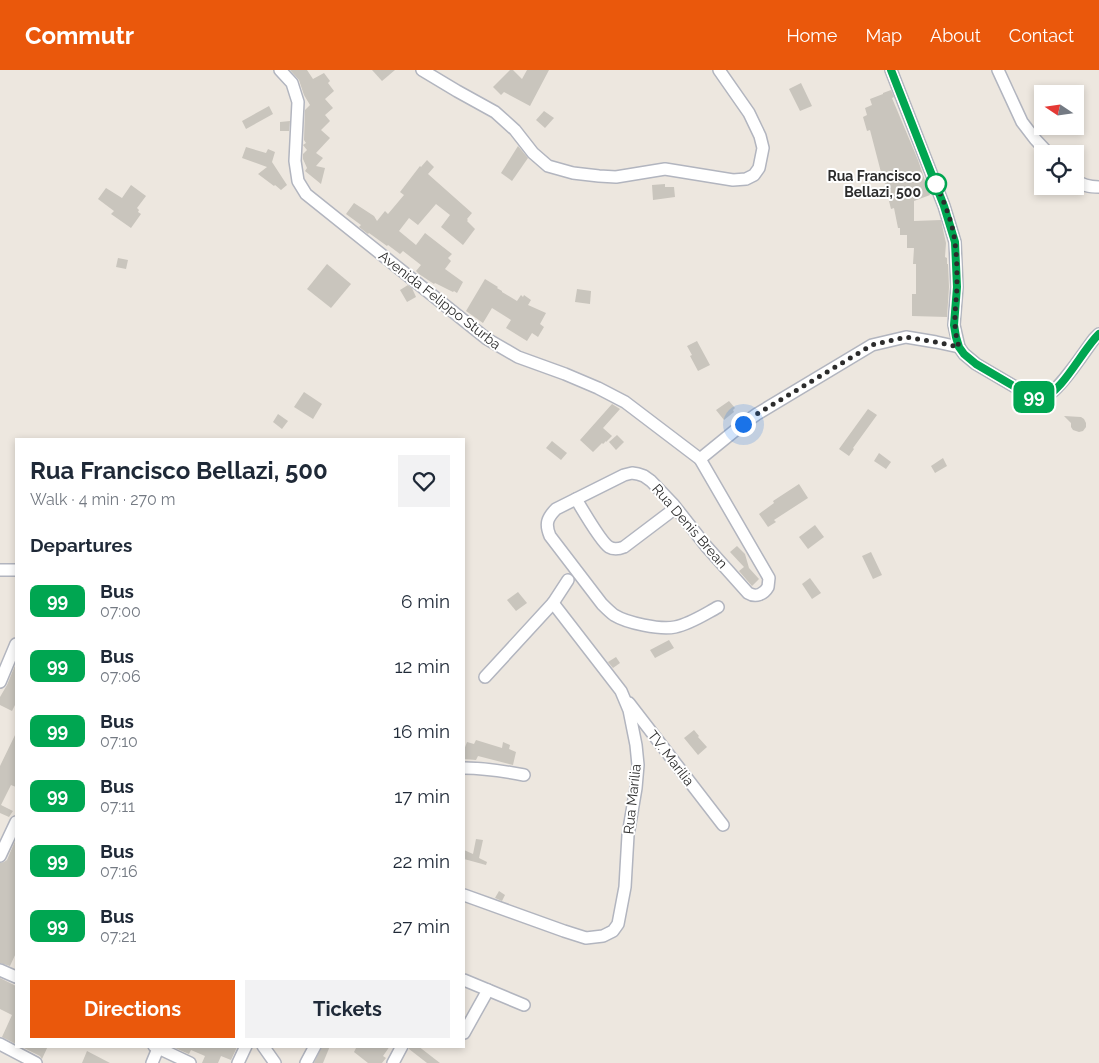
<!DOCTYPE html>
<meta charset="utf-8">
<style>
body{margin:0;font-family:Raleway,sans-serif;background:#f2f2f3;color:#1f2937;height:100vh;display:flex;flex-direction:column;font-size:19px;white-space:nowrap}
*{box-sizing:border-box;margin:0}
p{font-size:16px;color:#747a83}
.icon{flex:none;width:28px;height:28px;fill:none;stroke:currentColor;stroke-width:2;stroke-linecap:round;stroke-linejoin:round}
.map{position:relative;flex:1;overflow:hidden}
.panel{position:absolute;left:15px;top:368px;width:450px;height:610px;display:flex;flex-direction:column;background:#fff;border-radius:0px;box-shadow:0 2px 8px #0003}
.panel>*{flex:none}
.badge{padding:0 10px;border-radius:8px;font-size:18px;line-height:32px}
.needle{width:32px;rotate:283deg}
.tools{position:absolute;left:1034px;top:15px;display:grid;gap:10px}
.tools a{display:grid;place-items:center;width:50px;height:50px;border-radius:0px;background:#fff;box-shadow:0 2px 8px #0003;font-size:25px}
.you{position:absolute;width:25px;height:25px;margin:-12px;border:4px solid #fff;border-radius:50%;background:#1a73e8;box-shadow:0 0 0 8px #1a73e833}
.map>.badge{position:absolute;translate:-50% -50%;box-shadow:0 0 0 2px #fff}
h2{padding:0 15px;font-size:19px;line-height:45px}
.round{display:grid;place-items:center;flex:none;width:52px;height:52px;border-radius:0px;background:#f2f2f3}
.summary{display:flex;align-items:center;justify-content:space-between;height:85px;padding:0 15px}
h1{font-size:24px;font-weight:700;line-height:38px}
.button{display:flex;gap:10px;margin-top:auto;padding:10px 15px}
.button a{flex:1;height:58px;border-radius:0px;background:#ea580c;color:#fff;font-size:20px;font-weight:700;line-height:58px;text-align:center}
.button a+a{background:#f2f2f3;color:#1f2937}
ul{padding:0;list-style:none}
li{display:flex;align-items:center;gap:15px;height:65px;padding:0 15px}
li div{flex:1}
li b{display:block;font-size:19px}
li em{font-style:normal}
li .badge{min-width:55px;font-weight:700;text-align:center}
header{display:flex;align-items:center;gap:30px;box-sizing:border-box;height:70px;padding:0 25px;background:#ea580c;color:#fff}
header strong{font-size:24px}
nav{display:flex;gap:28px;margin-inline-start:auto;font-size:18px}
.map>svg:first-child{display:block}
</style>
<header>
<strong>Commutr</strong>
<nav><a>Home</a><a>Map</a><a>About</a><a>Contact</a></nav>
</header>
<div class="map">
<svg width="1099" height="993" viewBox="0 0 1099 993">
<rect width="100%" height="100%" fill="#ede7df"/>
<g fill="#c9c5bd">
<path d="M290,0h17l6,9 11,-6 6,8 -2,2 6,8 -9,8 8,9 -8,7 5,6 -9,9 9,8 -14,15 7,5 -7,8 9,2 -4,16 -16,-13 2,-3 -4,-9v-5l4,-4 -4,-5 3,-2 -2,-3 1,-30 5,-5 -6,-10 -5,-15z"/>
<path d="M372,0h23l-13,11z"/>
<path d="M510,0h3l9,9 5,-9h22l-19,36 -26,-14 -3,3 -8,-8z"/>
<path d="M801,13l11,23 -12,5 -11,-22z"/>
<path d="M891,20l3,7 -2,1 26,62 12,35 -16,6v20l27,-1 1,5 4,18 -1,14 2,1v6h1l1,23 -2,30 -35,-1v-22h4v-30h-3l1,-16h-7v-13h-7v-7h-2l-4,-20 -3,1 -2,-8 2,-1 -7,-20h-1l-13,-50 -3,1 -4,-14 4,-2 -2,-7 7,-3 -2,-6 13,-5v-1z"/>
<path d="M269,36l4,8 -27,15 -4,-8z"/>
<path d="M544,41l10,7 -9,10 -9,-8z"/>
<path d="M290,51l-1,10h-9v-9z"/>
<path d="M518,76l10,12 -16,23 -11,-8z"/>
<path d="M246,77l20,6 2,-4 7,3 -3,10 15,23 -6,5 -6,-5 -1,1 -16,-12 9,-7 -25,-9z"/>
<path d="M427,90l7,7 -6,7 44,39 -5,6 1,1 -1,1 8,8 -12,16 -22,-18 9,-12 -14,-11 -18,21 -9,-7 -10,13 17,14 9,-12 27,21 -4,4 3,3 -6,8 18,13 -6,11 -3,-2 -1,1 -18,-9 -1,1 -15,-10 -3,-3 5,-6 -18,-14 -3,3 -12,-9 -1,1 -18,-13 -1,1 -9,-7 2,-2 -15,-11 8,-11 20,13 3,5 8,-10 3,3 16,-19 -4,-3 20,-26 1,1z"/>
<path d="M665,114v3h9l1,10 -22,3 -1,-15z"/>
<path d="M131,115l15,11 -9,12 2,2 -1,2 3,2 -10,14 -20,-14 3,-3 -16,-12 8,-11 16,10z"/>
<path d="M118,188l10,2 -2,9 -10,-2z"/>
<path d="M327,194l24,20 -20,24 -24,-19z"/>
<path d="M485,209l13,8 -1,1 5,3v1l15,9 4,-6 2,2 1,-2 7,5 -3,5 18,8 -6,11 4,3 -6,10 -6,-4 -5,8 -21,-13 5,-8 -19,-12 -9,15 -17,-12z"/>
<path d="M408,215l4,3 4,9 -9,5 -7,-12z"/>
<path d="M577,219l14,2 -1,13 -15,-2z"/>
<path d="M697,271l13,24 -12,6 -8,-15 2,-1 -5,-9z"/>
<path d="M304,322l18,12 -9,15 -19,-12z"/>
<path d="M729,331l6,7 -2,2 1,2 -10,8 -8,-10z"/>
<path d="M612,334l8,5 -17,19 9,8 -6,6v-1l-3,3 -1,-1 -9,9 -13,-12z"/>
<path d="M868,339l9,6 -24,33 1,1 -5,7 -10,-7z"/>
<path d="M278,344l10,7 -6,8 -9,-7z"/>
<path d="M1064,346l17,1 3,2 2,4v4l-3,4 -4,1 -6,-2 -2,-3v-4z"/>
<path d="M617,365l7,7 -8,8 -7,-8z"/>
<path d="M552,371l15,12 -6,7 -15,-12z"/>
<path d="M879,383l12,9 -5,7 -12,-8z"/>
<path d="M943,388l4,8 -12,7 -4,-7z"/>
<path d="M799,414l9,14 -34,22 2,2 -8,5 -9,-13 15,-11 -1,-2z"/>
<path d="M815,455l9,12 -16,12 -9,-12z"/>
<path d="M737,476l8,8 4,14 10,11 -7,7 -13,-15 5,-4 -14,-15z"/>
<path d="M871,482l11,23 -9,4 -11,-23z"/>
<path d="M810,508l11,15 -9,6 -10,-15z"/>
<path d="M518,522l9,11 -11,8 -9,-11z"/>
<path d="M669,570l5,8 -19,10 -5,-8z"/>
<path d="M616,587l4,6 -7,5 -5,-6z"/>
<path d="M16,593v40l-4,8 -12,-6v-8l7,-12z"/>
<path d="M694,660l5,6 -1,1 9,10 -9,8 -14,-17z"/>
<path d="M16,663v54l-5,-2 -10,20 12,6 -4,6 -9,-4v-47z"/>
<path d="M476,670l26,8 1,-6 7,3 -1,4 7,3 -3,13 -35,-9 -2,4 -12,-1v-9l3,-8 7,2z"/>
<path d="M476,769l7,1 -4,18 8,4 -1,3 -22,-6v-9l9,4z"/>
<path d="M15,771l1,112 -6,13 -10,-3v-100l4,-1 3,-2z"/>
<path d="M499,821l6,4 -3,6 -7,-3z"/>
<path d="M0,908l16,8v58l-14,-7 10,-22 -12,-6z"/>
<path d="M20,976h28l-6,13 -2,-3z"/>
<path d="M176,976h61v1l-6,13 -10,-4 -3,7h-16l3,-7 -14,-6 -2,4 -14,-6z"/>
<path d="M322,976h8l-7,17h-9z"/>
<path d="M357,976h33l-7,10 3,2 -4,5h-14l-14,-11z"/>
<path d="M409,976h9l22,17h-13l-18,-14z"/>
<path d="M87,981l23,12h-28z"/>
</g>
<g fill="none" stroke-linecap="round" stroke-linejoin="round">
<defs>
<g id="minor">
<path d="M280,0l12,13 6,19 -3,59 3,20 8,13 181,145 31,18 47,17 33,14 27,14 75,57 69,119 -1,9c-4,7 -12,11 -20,6l-42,-47 -33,-42 -22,-23 -7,-5 -6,-2 -6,-1 -8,2 -68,34c-9,9 -11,15 -6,27l52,68c4,4 8,8 12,11 13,8 46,15 61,12 15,-3 30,-13 43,-20"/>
<path d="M422,0l35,21 38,21 20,18 18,23 15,13 25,7 26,3 17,1 49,-8 68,11 13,-1 8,-4 5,-7 4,-20 -3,-12 -11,-23 -30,-43"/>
<path d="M891,0l53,136 11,36 2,45 -3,38 5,22 5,7 12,10 51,30c4,2 10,5 15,4 16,-4 41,-45 52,-59l5,-5"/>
<path d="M998,0l24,52 13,17 14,15"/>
<path d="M1075,109c7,7 15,8 24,8"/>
<path d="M700,389l43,-35 14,-10 115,-69 34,-8 30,5 23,5"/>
<path d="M576,429c6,10 25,43 33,48 5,3 10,2 15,0l45,-34"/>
<path d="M0,500h16"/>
<path d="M553,533l15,-23"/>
<path d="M0,612l16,-38"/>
<path d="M629,633l94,122"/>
<path d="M464,698c20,0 39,3 60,7"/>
<path d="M0,786l16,-34"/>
<path d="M464,825l100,36 22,7 17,-2 10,-5 5,-7 7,-37 3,-52 8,-47 2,-23 -2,-20 -7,-35 -8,-19 -68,-88 -68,74"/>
<path d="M0,900l16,7"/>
<path d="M464,910l60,25"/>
<path d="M464,963l24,-43"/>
<path d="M0,974l36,19"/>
<path d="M154,976l36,17"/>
<path d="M263,976l12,17"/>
<path d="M152,993l7,-17"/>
<path d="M238,993l8,-17"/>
<path d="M306,993l9,-17"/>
<path d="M393,993l9,-17"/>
</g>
</defs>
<use href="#minor" stroke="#b2b5bf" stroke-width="14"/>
<use href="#minor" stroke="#fff" stroke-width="11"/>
</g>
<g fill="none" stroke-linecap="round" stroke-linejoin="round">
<defs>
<path id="line" d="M891,0l53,136 11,36 2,45 -3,38 2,12 3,10 5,7 12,10 51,30c4,2 10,5 15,4 19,-4 41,-49 57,-64"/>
</defs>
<use href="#line" stroke="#fff" stroke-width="11"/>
<use href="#line" stroke="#00a651" stroke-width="8"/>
<path stroke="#2c2c2c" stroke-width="5" stroke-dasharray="0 9" d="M743,354l14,-10 115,-69 34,-8 30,5 23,5c-7,-23 -3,-38 -2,-61 0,-14 0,-29 -2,-43 -2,-20 -11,-41 -19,-59"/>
</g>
<circle fill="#fff" stroke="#00a651" stroke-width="2.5" cx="936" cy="114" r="10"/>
<g text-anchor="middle" stroke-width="4" stroke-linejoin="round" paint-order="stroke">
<g font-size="14" font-weight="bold" fill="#2c2c2c" stroke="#fff" text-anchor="end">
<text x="921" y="111">Rua Francisco<tspan x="921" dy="16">Bellazi, 500</tspan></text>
</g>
<g font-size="14" fill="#2c2c2c" stroke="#fff">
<text transform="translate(440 230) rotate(38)" y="5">Avenida Felippo Sturba</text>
<text transform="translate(690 456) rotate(49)" y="5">Rua Denis Brean</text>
<text transform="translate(671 688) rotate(52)" y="5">TV. Marilia</text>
<text transform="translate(632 729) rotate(-84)" y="5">Rua Marília</text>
</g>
</g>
</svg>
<div class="tools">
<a><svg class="needle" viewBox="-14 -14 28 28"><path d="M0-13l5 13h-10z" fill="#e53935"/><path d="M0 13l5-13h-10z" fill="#747a83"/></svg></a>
<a><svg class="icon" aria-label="locate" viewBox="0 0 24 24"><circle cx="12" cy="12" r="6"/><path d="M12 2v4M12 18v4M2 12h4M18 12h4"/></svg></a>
</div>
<div class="you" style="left:743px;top:354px"></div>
<b class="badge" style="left:1034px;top:327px;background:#00a651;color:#fff">99</b>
<section class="panel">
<div class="summary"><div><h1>Rua Francisco Bellazi, 500</h1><p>Walk · 4 min · 270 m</p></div><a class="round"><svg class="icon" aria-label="heart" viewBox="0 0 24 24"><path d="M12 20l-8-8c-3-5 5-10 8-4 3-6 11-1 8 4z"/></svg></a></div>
<h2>Departures</h2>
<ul>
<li><span class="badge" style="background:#00a651;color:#fff">99</span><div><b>Bus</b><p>07:00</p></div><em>6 min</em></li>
<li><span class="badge" style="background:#00a651;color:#fff">99</span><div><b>Bus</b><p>07:06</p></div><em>12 min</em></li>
<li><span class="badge" style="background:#00a651;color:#fff">99</span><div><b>Bus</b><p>07:10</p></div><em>16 min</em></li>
<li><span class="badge" style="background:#00a651;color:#fff">99</span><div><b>Bus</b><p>07:11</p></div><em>17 min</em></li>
<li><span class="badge" style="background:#00a651;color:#fff">99</span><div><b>Bus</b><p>07:16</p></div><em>22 min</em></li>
<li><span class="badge" style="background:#00a651;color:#fff">99</span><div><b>Bus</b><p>07:21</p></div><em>27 min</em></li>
</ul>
<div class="button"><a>Directions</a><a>Tickets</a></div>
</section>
</div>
